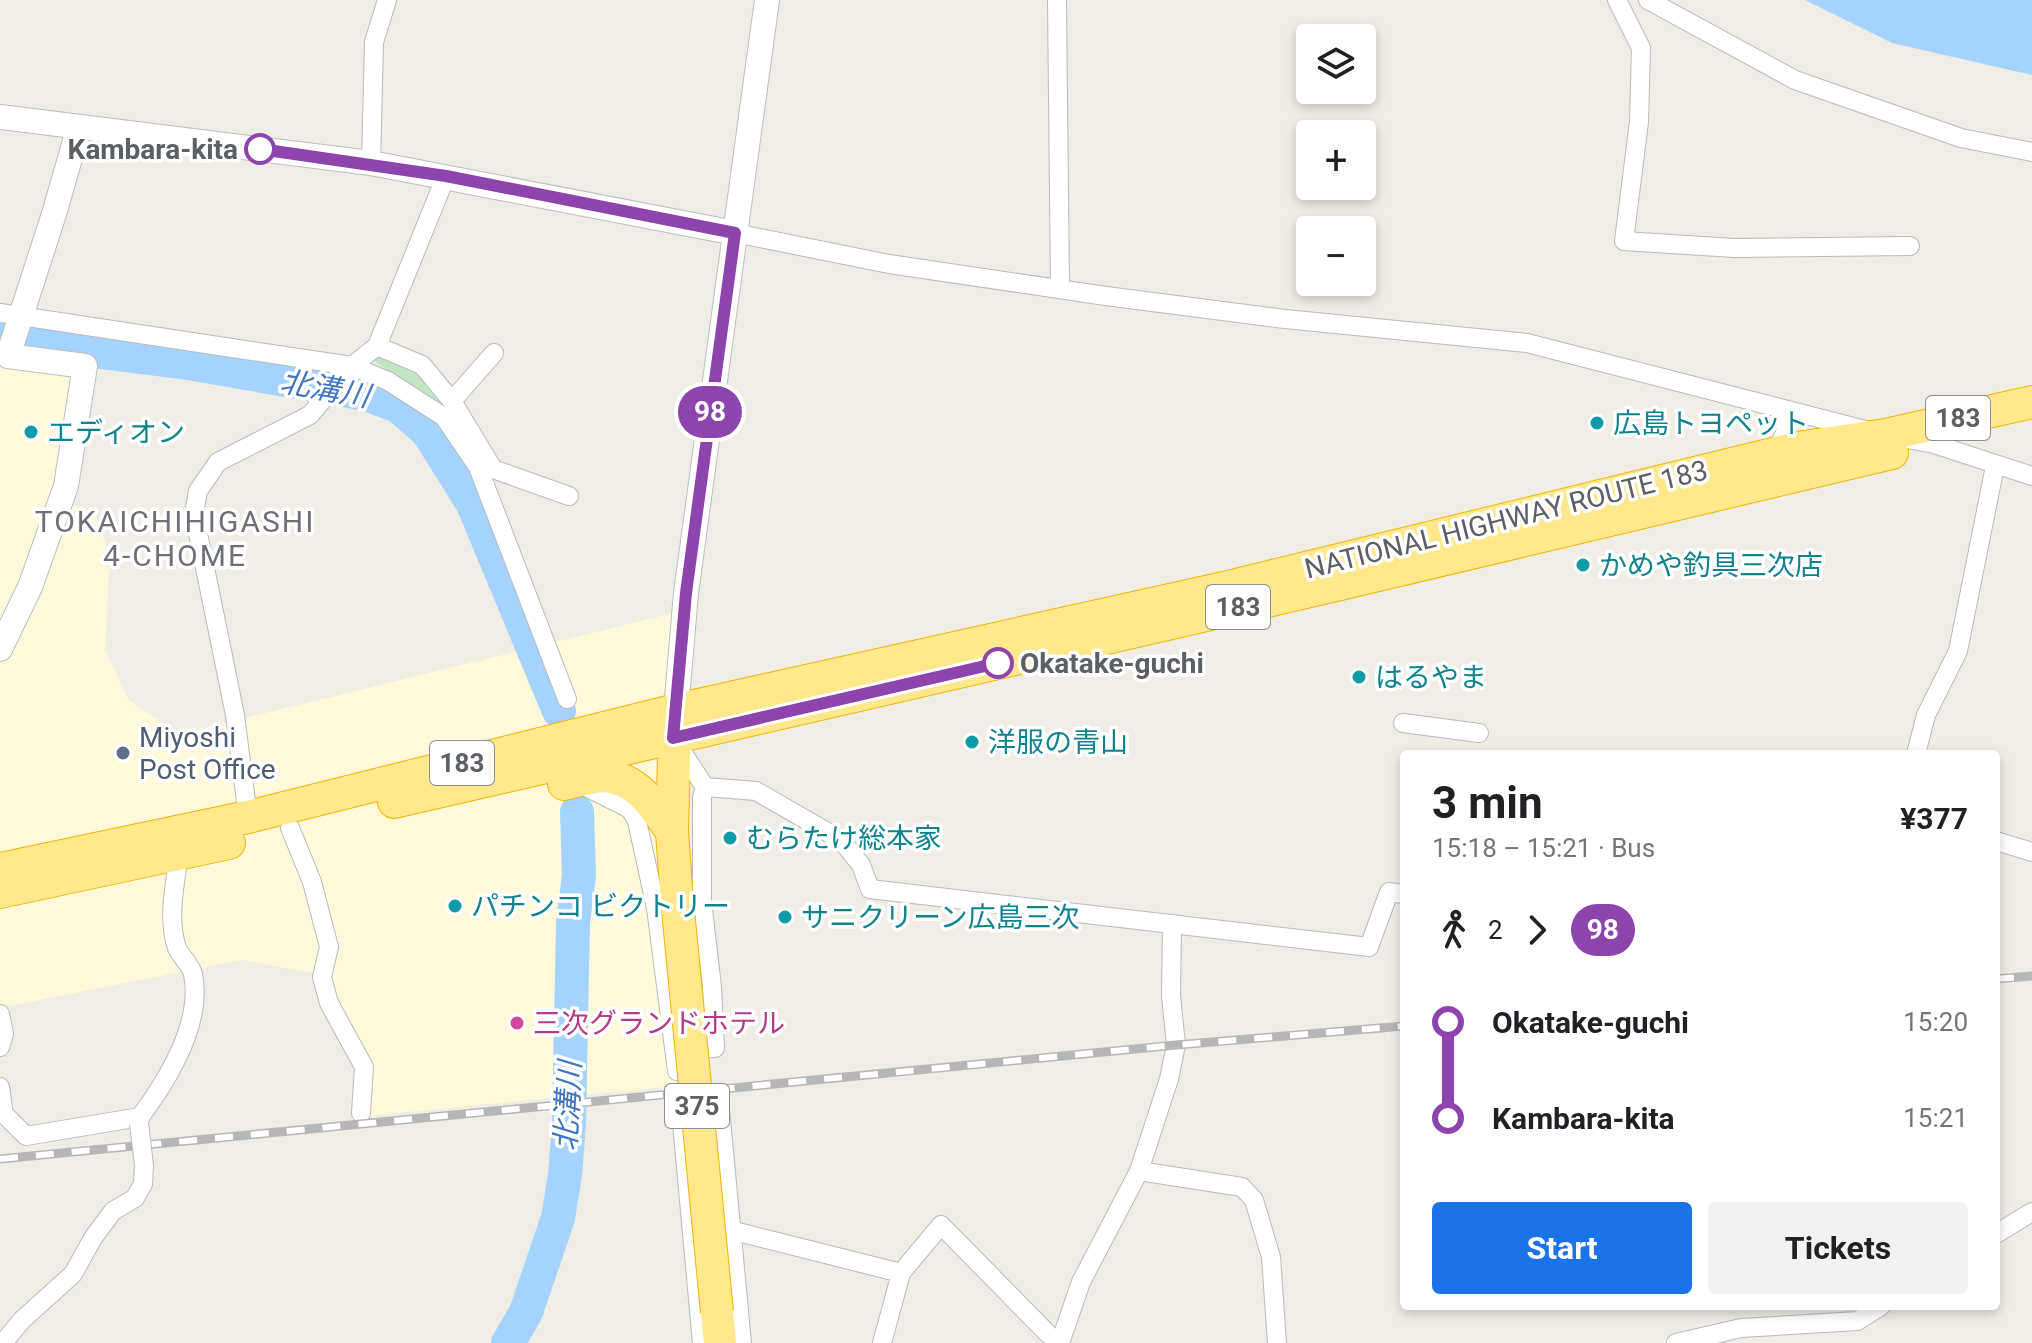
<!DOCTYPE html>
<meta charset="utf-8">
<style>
body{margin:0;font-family:Roboto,"Noto Sans JP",sans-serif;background:#f2f2f2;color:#202124;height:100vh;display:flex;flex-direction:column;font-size:30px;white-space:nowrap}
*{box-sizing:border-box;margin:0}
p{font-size:26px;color:#757577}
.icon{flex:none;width:44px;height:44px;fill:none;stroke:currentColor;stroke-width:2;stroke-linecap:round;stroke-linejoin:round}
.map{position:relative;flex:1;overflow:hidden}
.panel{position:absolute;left:1400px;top:750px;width:600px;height:560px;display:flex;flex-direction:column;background:#fff;border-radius:8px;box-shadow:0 4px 12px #0003}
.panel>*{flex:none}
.badge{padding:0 16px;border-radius:26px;font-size:28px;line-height:52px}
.controls{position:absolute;left:1296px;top:24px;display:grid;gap:16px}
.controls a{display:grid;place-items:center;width:80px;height:80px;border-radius:8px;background:#fff;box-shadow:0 4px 12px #0003;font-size:40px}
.map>.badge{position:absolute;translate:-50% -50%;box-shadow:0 0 0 4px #fff}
.legs{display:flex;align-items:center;gap:12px;height:88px;padding:0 32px;font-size:26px}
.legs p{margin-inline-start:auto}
.headline{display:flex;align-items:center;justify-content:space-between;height:136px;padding:0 32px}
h1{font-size:44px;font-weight:700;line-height:60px}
.cta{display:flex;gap:16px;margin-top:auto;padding:16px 32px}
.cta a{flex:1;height:92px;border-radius:8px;background:#1a73e8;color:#fff;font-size:32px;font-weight:700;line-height:92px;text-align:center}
.cta a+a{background:#f2f2f2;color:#202124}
ul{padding:0 32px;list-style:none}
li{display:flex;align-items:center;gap:28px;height:96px;font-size:30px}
li i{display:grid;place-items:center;width:12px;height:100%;margin:0 10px;background:currentColor}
li i::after{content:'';width:20px;height:20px;margin:-10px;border:6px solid;border-radius:50%;background:#fff}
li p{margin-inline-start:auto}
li:first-child i{background:linear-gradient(#0000 50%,currentColor 0)}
li:last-child i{background:linear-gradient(currentColor 50%,#0000 0)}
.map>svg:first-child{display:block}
</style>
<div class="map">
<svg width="2032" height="1343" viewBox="0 0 2032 1343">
<rect width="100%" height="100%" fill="#efede4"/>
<path fill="#fff8d9" d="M0,347l88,9 -24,145 31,13 15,40 -5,96 24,50 50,34 503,-123 -8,173 2,302 -309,30 2,-46 -40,-94 -87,-16 -242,48z"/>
<path fill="#c0e7c2" d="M377,346l35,21 30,38 -76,-49z"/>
<path fill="#a4d3ff" d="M1805,0h227v75l-140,-32z"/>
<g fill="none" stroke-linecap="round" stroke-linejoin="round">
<g stroke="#a4d3ff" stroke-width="34">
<path d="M0,339l188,24 178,31 32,12 30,26 45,72 86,207"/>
<path d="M508,1343l18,-31 32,-94 7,-43 4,-51 4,-202 6,-46 -2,-64"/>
</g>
<defs>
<g id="street">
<path d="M1057,0l3,288"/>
<path d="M1617,0l24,48 -2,74 -15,119 110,7 176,-2"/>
<path d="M1648,0l147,80 166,58 71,14"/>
<path d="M371,163l3,-121 13,-42"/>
<path d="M735,233l154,31 217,32 179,23 242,24 342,88"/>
<path d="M0,313l352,53 36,15 56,36 34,50 89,232"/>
<path d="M377,346l45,19 30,36 41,68 76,27"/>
<path d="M452,401l42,-48"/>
<path d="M1902,438l32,6 98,32"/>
<path d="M1776,453l10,-23 -4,-21"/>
<path d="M1403,723l76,10"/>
<path d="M677,744l28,43 -3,10v104l10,86 3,61 -32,2"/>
<path d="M1916,754l10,-39 32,-64 37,-185"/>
<path d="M578,783l52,26 7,12 19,87 21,163"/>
<path d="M705,787l51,4 85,49 20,25 9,24 499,58 20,-55 15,2"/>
<path d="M248,817l-13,-102 -41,-201 4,-23 20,-29 92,-47 42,-49 25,-20 69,-170"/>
<path d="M290,828l22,54 17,65 -7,30 7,26 35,64 -3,46"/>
<path d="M1996,841l36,11"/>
<path d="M1172,924l-1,72 5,49 -7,34 -30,92 103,16 12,13 17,57 6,86"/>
<path d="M0,1014l4,20 -4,13"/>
<path d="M0,1087l4,27 22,22 114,-19"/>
<path d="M720,1109l22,234"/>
<path d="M681,1112l21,231"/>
<path d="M139,1124l1,-7c27,-36 63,-94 53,-143 -2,-9 -12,-17 -16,-26 -10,-30 -2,-63 2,-93l-2,-5"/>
<path d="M730,1230l171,43 -19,70"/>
<path d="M1996,1234l36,-22"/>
<path d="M901,1273l40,-48 116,118"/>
<path d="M3,1343l19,-23 51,-46 20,-36 20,-27 22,-13 8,-14 1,-19"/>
<path d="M1060,1343l21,-61 58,-111"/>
<path d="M1676,1343l65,-15 116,-7 24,-15"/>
</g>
<g id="secondary">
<path d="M0,117l371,46 364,70"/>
<path d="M0,649l30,-62 36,-101 19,-120 -77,-10 46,-142 25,-87"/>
<path d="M676,710l10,-117 81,-593"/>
</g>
<g id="highway">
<path d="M675,717l-3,115 5,68"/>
<path d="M564,784c12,-3 25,-7 37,-8 36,0 53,30 71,56"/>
<path d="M394,802l938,-216 560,-133"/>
<path d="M0,869l248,-52 428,-107 552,-123 569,-139 88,-13 147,-33"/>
<path d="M0,892l229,-49"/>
<path d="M717,1312l3,31"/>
</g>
</defs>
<use href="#street" stroke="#b7babe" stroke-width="20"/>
<use href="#secondary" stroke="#b9bdc3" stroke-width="26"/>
<use href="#highway" stroke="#f3b400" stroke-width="34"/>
<use href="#street" stroke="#fff" stroke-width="18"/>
<use href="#secondary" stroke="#fff" stroke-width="24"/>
<use href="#highway" stroke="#ffe88b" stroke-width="32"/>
<defs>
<g id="rail">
<path d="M1996,979l36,-3"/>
<path d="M0,1159l1176,-114 228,-19"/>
</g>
</defs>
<use href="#rail" stroke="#b5b6b6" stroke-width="9"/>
<use href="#rail" stroke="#fff" stroke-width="6" stroke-dasharray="18" stroke-linecap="butt"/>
<defs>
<path id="street-bridge" d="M139,1124l5,41"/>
<path id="highway-bridge" d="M677,900l40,412"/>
</defs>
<use href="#street-bridge" stroke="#b7babe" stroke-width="20" stroke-linecap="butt"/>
<use href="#highway-bridge" stroke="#f3b400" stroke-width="34" stroke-linecap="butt"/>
<use href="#street-bridge" stroke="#fff" stroke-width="18"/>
<use href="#highway-bridge" stroke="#ffe88b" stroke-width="32"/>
</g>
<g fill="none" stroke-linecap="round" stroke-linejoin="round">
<defs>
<path id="line-1" d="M260,149l186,27 289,57 -49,360 -13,145 325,-75"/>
</defs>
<use href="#line-1" stroke="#fff" stroke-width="18"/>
<use href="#line-1" stroke="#8e44ad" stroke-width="12"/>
</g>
<g fill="#fff" stroke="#8e44ad" stroke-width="4">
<circle cx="260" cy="149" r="14"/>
<circle cx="998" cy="663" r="14"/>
</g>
<g fill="#0f9aa8" stroke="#fff" stroke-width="3">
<circle cx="1597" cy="423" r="8"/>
<circle cx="31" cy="432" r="8"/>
<circle cx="1583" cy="565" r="8"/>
<circle cx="1359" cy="677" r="8"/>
<circle cx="972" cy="742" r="8"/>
<circle cx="730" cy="838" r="8"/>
<circle cx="455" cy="906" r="8"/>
<circle cx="785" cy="917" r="8"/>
</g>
<circle fill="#5c6f8a" stroke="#fff" stroke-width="3" cx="123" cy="753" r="8"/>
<circle fill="#d1479c" stroke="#fff" stroke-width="3" cx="517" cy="1023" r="8"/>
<g text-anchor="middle" stroke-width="7" stroke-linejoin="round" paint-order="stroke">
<g fill="#fff" stroke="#8d9093" stroke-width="2">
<rect x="1926" y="396" width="64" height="44" rx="6"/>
<rect x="1206" y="585" width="64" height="44" rx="6"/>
<rect x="430" y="741" width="64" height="44" rx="6"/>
<rect x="665" y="1084" width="64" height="44" rx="6"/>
</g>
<g font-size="26" font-weight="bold" fill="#5c6065">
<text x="1958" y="427">183</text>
<text x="1238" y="616">183</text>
<text x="462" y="772">183</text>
<text x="697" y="1115">375</text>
</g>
<g font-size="28" font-weight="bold" fill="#5c6065" stroke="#fff" text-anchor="end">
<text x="238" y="159">Kambara-kita</text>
<text x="1020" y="673" text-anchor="start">Okatake-guchi</text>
</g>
<g font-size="28" fill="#0d838f" stroke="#fff" text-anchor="start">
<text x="1613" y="433">広島トヨペット</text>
<text x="47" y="442">エディオン</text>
<text x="1599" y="575">かめや釣具三次店</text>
<text x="1375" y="687">はるやま</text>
<text x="988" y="752">洋服の青山</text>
<text x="746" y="848">むらたけ総本家</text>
<text x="471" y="916">パチンコ ビクトリー</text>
<text x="801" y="927">サニクリーン広島三次</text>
</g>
<g font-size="28" fill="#5c6065" stroke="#fff">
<text transform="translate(1506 519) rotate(-14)" y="10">NATIONAL HIGHWAY ROUTE 183</text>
</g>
<g font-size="28" fill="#4e5e75" stroke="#fff" text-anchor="start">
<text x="139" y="747">Miyoshi<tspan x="139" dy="32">Post Office</tspan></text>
</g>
<g font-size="28" fill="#b23c85" stroke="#fff" text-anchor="start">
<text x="533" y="1033">三次グランドホテル</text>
</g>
<g font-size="30" font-style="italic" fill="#4077be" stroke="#fff">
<text transform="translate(325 389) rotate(10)" y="10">北溝川</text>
<text transform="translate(568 1106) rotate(-87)" y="10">北溝川</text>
</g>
<g font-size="30" letter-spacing="2" fill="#6d7177" stroke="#fff">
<text x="175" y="532">TOKAICHIHIGASHI<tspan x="175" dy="34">4-CHOME</tspan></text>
</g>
</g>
</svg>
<div class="controls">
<a><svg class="icon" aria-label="layers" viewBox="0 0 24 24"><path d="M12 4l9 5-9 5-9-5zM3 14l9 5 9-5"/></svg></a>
<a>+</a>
<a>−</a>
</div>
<b class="badge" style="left:710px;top:412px;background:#8e44ad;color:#fff">98</b>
<section class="panel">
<div class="headline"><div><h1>3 min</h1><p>15:18 – 15:21 · Bus</p></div><b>¥377</b></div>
<div class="legs"><svg class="icon" aria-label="walk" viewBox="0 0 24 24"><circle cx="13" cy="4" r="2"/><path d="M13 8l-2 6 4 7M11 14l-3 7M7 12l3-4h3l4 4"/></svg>2<svg class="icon" aria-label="forward" viewBox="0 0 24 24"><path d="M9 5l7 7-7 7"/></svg><b class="badge" style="background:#8e44ad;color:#fff">98</b></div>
<ul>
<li><i style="color:#8e44ad"></i><b>Okatake-guchi</b><p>15:20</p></li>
<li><i style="color:#8e44ad"></i><b>Kambara-kita</b><p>15:21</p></li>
</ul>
<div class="cta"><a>Start</a><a>Tickets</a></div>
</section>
</div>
